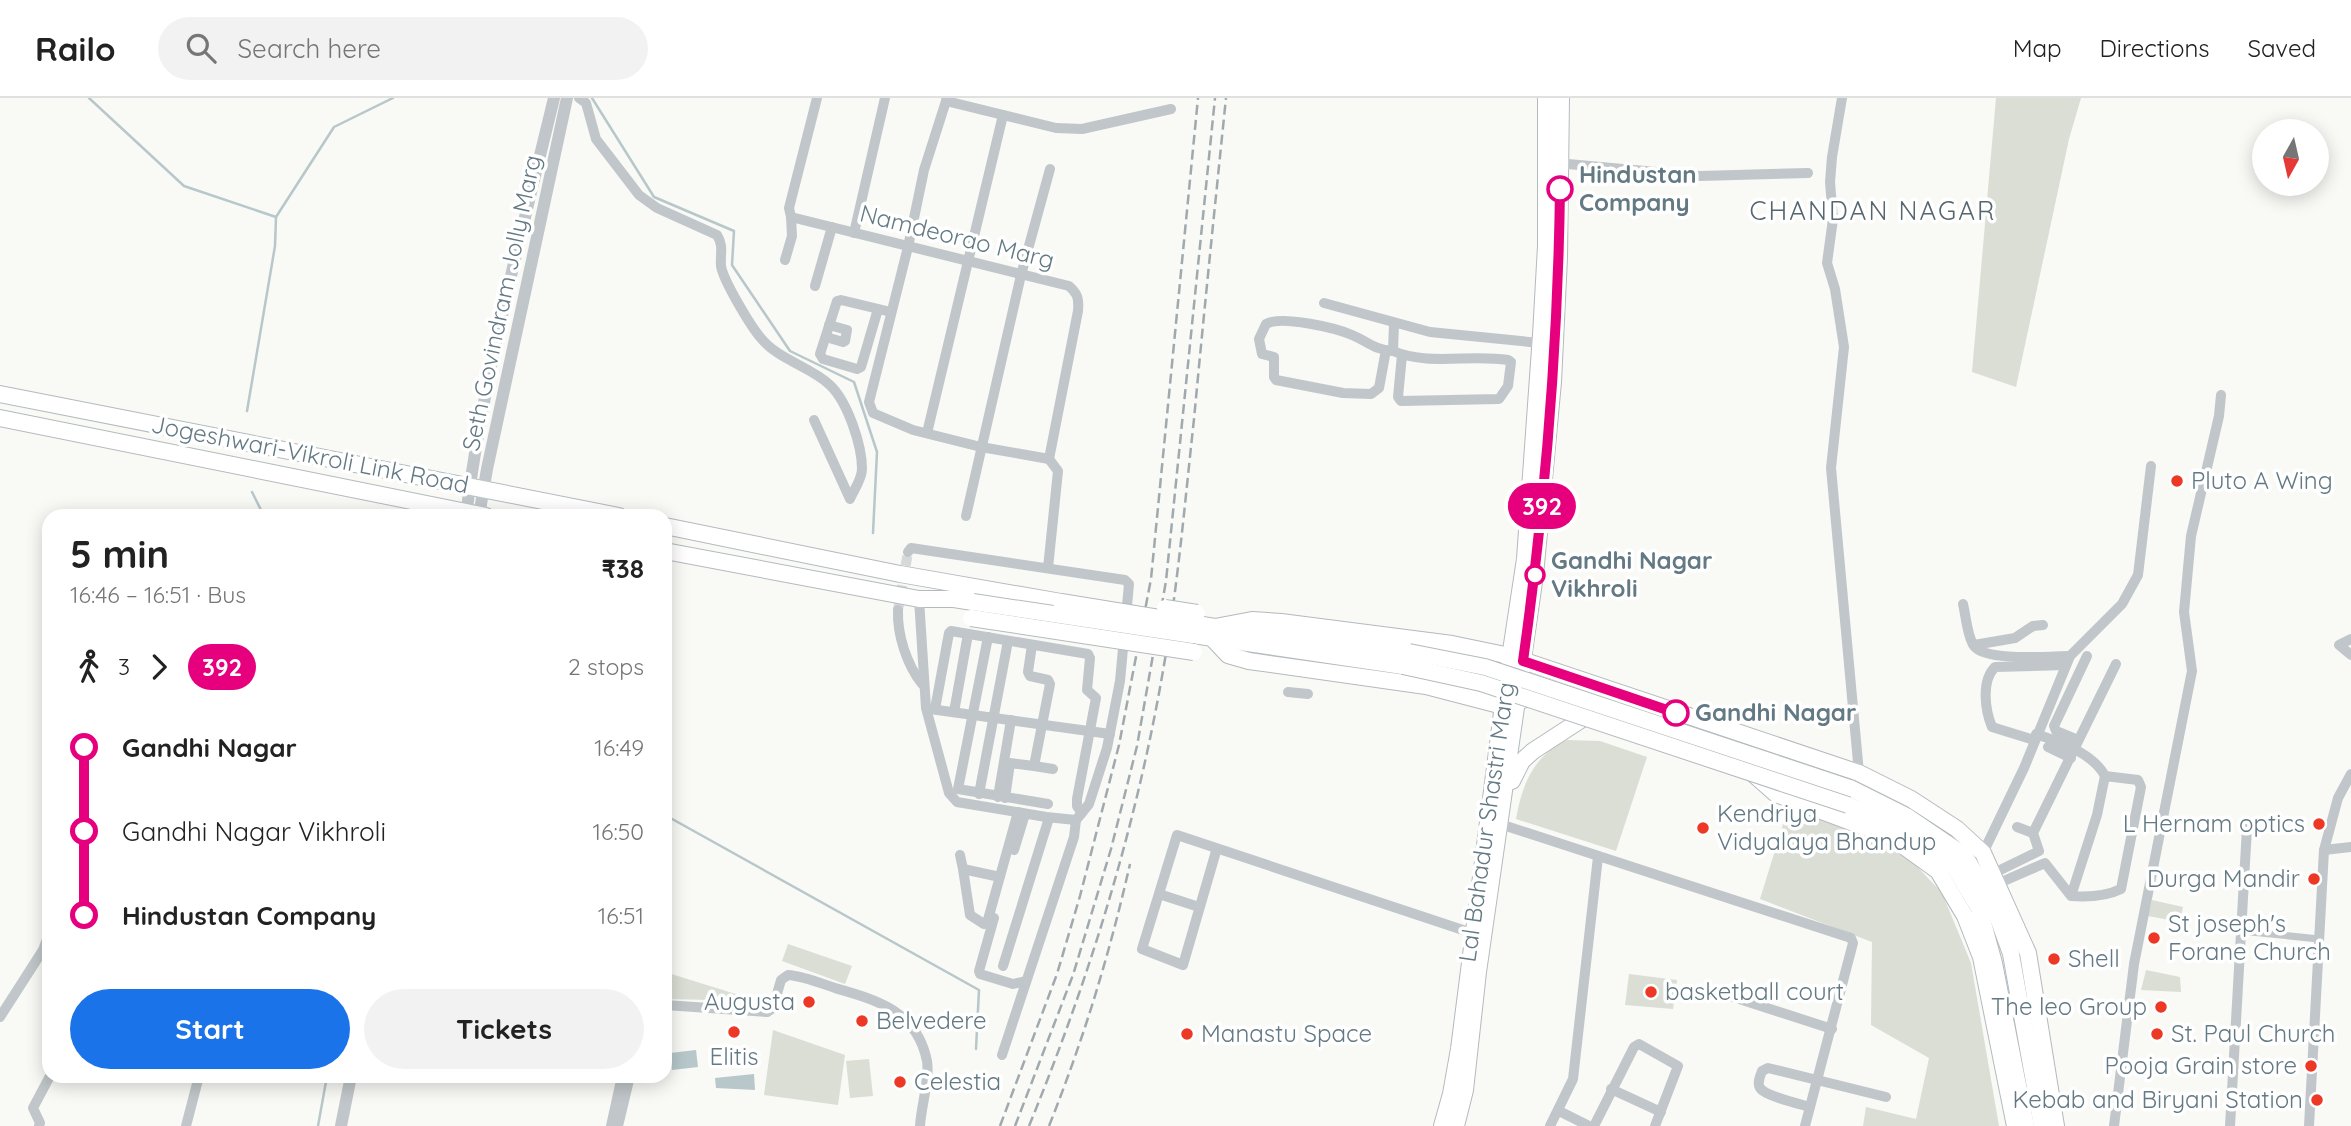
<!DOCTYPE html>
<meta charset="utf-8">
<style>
body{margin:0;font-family:Quicksand,sans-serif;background:#f2f2f2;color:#222;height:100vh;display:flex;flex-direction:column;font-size:26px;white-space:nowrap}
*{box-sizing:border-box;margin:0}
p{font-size:23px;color:#767676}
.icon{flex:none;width:38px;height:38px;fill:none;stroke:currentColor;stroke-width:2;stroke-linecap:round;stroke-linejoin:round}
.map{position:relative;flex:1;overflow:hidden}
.sheet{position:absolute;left:42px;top:411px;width:630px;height:574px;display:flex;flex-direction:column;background:#fff;border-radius:21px;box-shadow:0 4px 18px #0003}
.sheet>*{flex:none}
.badge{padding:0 14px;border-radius:23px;font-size:24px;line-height:46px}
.needle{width:46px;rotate:188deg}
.tools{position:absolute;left:2252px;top:21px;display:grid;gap:14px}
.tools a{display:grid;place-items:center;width:77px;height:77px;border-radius:50%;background:#fff;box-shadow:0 4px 18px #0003;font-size:35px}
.map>.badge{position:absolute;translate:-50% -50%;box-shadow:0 0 0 4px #fff}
.legs{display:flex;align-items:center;gap:10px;height:77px;padding:0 28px;font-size:23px}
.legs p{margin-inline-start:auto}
.head{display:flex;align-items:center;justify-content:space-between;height:119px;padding:0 28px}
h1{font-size:38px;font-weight:700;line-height:52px}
.button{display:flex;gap:14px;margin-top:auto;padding:14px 28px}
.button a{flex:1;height:80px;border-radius:42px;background:#1a73e8;color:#fff;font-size:28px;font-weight:700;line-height:80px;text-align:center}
.button a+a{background:#f2f2f2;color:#222}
ul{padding:0 28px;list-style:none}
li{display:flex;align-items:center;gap:24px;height:84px;font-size:26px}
li i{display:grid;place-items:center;width:10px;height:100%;margin:0 9px;background:currentColor}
li i::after{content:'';width:18px;height:18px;margin:-9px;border:5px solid;border-radius:50%;background:#fff}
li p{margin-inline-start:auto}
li:first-child i{background:linear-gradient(#0000 50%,currentColor 0)}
li:last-child i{background:linear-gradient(currentColor 50%,#0000 0)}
header{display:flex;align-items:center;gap:42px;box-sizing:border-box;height:98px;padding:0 35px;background:#fff;border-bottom:2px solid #e0e0e0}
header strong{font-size:33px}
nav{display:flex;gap:38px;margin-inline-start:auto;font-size:24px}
.search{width:490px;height:63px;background:#f2f2f2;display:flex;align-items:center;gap:18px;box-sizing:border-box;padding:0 24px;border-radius:38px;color:#767676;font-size:26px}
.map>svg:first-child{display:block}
</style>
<header>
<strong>Railo</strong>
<div class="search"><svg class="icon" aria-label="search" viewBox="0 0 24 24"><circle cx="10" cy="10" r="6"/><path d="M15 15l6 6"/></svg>Search here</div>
<nav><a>Map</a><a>Directions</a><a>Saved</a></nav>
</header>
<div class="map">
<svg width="2351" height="1028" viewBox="0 0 2351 1028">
<rect width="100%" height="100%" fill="#f9f9f6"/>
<g fill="#daded5">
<path d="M1996,0h85l-12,41 -53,248 -44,-15z"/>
<path d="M1567,642l33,1 47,16 -31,94 -100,-32c6,-35 18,-64 51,-79z"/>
<path d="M1789,707l77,31 46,25 30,32 29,70 28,163h-136l3,-19 50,12 13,-61 -58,-33 1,-83 -112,-43z"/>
<path d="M2152,802l31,7 -3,15 -32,-6z"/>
<path d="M788,846l64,22 -7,18 -63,-23z"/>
<path d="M2146,872l34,7 1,15 -40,-2z"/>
<path d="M665,874l93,29 -93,-2z"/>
<path d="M1629,876l48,6 -4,29 -48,-4z"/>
<path d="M773,932l72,25 -7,50 -74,-10z"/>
<path d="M869,961l4,37 -23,2 -4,-37z"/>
</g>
<g fill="#b7c7ca">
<path d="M696,952l2,17 -26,3 -2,-17z"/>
<path d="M754,976l1,16 -39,-2 -1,-10z"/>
</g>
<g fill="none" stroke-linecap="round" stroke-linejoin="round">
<g stroke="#b7c7ca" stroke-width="2.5">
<path d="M89,0l95,88 92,31 -1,29 -28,165"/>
<path d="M592,0l62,99 80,34 -2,34 58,86 64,31 23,70 -4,81"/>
<path d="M276,119l58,-90 59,-29"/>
<path d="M252,394l12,24"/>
<path d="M665,717l314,175 -3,59"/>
<path d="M318,1028l9,-50"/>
</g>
<path stroke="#d4d9d9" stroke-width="10" stroke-dasharray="10 5" stroke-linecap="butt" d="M898,512l10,-58"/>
<defs>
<g id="primary">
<path d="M0,296l619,122"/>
<path d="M0,320l486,98"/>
<path d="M665,428l235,48 161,28"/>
<path d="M665,453l254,48h35l19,3"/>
<path d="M1196,526l19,3 37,-7 29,2 171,22 58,12 349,117 52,26 46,30 26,24 45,100 28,173"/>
<path d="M1231,531l178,23"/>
<path d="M1193,537l210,31"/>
<path d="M1213,541l15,16 21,6 177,25 77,20 33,-10"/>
<path d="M1509,566l16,-105 16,-224 5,-89v-148"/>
<path d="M1751,674l25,22 115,43 47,34 27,45 16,41 34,169"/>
<path d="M1512,683l10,-20 11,-10 60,-39"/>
<path d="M1850,690l58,29 56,38 27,44 19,52"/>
<path d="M1848,707l61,27 45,35 25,41 15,55 32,163"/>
<path d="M2009,845l33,183"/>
<path d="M1442,1028l9,-32 8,-45 45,-352"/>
<path d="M1456,1028l9,-36 13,-118 57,-397 18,-193 6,-124 2,-160"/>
</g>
</defs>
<use href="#primary" stroke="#b3babe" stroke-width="18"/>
<path stroke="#c0c6c9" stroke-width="7" d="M2241,833l78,8"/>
<g stroke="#c0c6c9" stroke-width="10">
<path d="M579,0l7,5 10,36 43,56 18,13 60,27c7,11 3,19 4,31 2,14 29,59 39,71 18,23 50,29 70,48 18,17 32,61 32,84 0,10 -8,21 -12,30l-36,-79"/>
<path d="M817,0l-28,110 2,9 278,69c9,8 10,13 9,25l-29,148 9,12 -10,97"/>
<path d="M947,0l-23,72 -16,77 -39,155 4,11 40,17 68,17 68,12"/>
<path d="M1842,0l-10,59 -2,25 3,37 -6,44 8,26 9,58 -13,121 28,305"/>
<path d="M946,3l110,27 26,1 89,-20"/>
<path d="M1557,65l143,13 108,-3"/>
<path d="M854,135l31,-135"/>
<path d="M785,162l7,-24 -1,-19"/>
<path d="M815,188l17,-59"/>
<path d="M1324,205l106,29 110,11"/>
<path d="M878,211l-17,58 -4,2 -34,-10 -3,-5 17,-53 4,-1 50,12"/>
<path d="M826,239l17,5 2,-1 2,-11 -18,-5"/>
<path d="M1386,252l-7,38 -8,6 -28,-1 -67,-13 -2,-3v-20l-12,-3 -3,-15 7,-15c15,-9 70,4 86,11 17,7 20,14 41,16l1,-27"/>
<path d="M1393,253c36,15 77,3 115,9l3,2 -3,24 -9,13 -98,2 -3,-4 4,-42"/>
<path d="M927,335l76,-318"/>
<path d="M966,418l55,-241 29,-106"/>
<path d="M908,454l3,-4 214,32 4,4 -9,97 -13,67 -18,56 -13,16 -2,17 -72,218"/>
<path d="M919,501l7,109 23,85 8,9 89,15 30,3"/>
<path d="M1963,506c3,12 4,32 11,42 12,16 76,10 96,10"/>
<path d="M898,512c-1,25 9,55 24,74"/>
<path d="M988,539l-30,152 90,15"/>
<path d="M2351,541l-12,6 12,10"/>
<path d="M1974,547l41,-7 18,-12 10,-1"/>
<path d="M1288,594l20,2"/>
<path d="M930,611l180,25"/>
<path d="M935,611l14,-76 2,-2 137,23 2,4 -3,32 9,8 -19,101v7l5,7"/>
<path d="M954,614l14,-78"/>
<path d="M2036,636c24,8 57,19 69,42"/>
<path d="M2034,642l-42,-13c-7,-17 -11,-46 3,-60l71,-2"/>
<path d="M2078,642l-22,-9 -2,-5 33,-70"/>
<path d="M2048,649l23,11"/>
<path d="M1034,668l19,3"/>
<path d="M979,696l29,-153"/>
<path d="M998,699l13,-77"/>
<path d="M1005,700l5,-35 24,3 16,-82 -2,-4 -18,-4 -2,-4 4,-27"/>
<path d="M1500,726l351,114 2,5 -48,183"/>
<path d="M2017,729l16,6"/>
<path d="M1217,750l-34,117 -41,-16 35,-114 295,98"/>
<path d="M1014,752l11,-36"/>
<path d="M2324,752l27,-3"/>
<path d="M1983,755l41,-85 46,-112 52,-52 16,-29 13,-109"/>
<path d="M960,757l3,14"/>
<path d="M1992,776l47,-23 -6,-18 83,-169"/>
<path d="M1000,779l-37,-8 7,46 14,9 3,-1 31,-111"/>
<path d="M1997,786l48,-21 26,33c15,1 36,0 50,-7l20,-102 -3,-7 -33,-4 -8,39 -26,81"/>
<path d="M1159,796l40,13"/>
<path d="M994,820l-15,53 1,3 33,10 13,-3"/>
<path d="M1003,868l46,-148"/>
<path d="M1727,897l105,34"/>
<path d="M665,907l102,7 6,-4 8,-28 7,-5c15,1 32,8 47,13 42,12 82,23 92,73 3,17 -6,46 -7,65"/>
<path d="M0,919l43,-67 6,-16"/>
<path d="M1611,991l50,23"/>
<path d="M1810,1009c-10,-3 -45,-11 -50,-19 -3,-5 0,-12 2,-17l6,-3 118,29"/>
<path d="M1559,1013l30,15"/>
<path d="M39,1028l1,-3 -7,-15 17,-32"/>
<path d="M186,1028l13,-50"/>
<path d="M611,1028l11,-50"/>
<path d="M618,1028l12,-50"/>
<path d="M1550,1028l23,-47 25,-222"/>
<path d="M1594,1028l40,-79 5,-3 39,22 -23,60"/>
<path d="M2114,1028l20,-162 58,-293 -8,-59 7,-76 28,-120 2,-21"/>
<path d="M2230,1028l17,-298"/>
<path d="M2309,1028l15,-276 14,-52 13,-24"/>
</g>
<g stroke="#c0c6c9" stroke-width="12">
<path d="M466,418c17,-139 55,-281 88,-418"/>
<path d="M479,418l8,-47 80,-371"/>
<path d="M341,1028l10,-50"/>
</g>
<use href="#primary" stroke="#fff" stroke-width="16"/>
<g stroke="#9fa9ae" stroke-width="2.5" stroke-dasharray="10 5" stroke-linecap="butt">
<path d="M1000,1028l57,-152 23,-78 39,-151 32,-166 47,-481"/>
<path d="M1015,1028l58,-151 38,-126 26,-103 29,-165 49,-483"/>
<path d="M1029,1028c61,-149 108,-302 135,-461 14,-81 21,-164 30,-246 10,-107 21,-214 32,-321"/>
<path d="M1049,1028c35,-88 60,-170 81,-262"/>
</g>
<defs>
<g id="primary-bridge">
<path d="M973,504l220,33"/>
<path d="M1061,504l135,22"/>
<path d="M1165,510l32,5"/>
<path d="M971,520l223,34"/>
<path d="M1409,554l76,15 365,121"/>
<path d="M1403,568l78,17 367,122"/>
</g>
</defs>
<use href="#primary-bridge" stroke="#b3babe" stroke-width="18" stroke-linecap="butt"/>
<use href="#primary-bridge" stroke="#fff" stroke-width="16"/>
</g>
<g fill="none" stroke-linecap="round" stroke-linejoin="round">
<defs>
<path id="line-1" d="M1560,91c-2,158 -15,315 -37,472l153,52"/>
</defs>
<use href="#line-1" stroke="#fff" stroke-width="16"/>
<use href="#line-1" stroke="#e6007e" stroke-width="10"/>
</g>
<g fill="#fff" stroke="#e6007e" stroke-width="3.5">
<circle cx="1560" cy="91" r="12"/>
<circle cx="1535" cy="477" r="9"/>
<circle cx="1676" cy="615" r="12"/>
</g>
<g fill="#ec3824" stroke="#fff" stroke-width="2.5">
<circle cx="2177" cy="383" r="7"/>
<circle cx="2319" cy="726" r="7"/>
<circle cx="1703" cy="730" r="7"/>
<circle cx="2314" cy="781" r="7"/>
<circle cx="2154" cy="840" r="7"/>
<circle cx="2054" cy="861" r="7"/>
<circle cx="1651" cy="894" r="7"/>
<circle cx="809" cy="904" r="7"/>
<circle cx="2161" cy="909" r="7"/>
<circle cx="862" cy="923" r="7"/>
<circle cx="734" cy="934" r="7"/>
<circle cx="1187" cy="936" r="7"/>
<circle cx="2157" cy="936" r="7"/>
<circle cx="2311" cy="968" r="7"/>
<circle cx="900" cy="984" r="7"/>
<circle cx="2317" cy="1002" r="7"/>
</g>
<g text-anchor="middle" stroke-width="7" stroke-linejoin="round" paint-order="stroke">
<g font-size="24" font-weight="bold" fill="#637983" stroke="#fff" text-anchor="start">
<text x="1579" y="85">Hindustan<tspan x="1579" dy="28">Company</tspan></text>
<text x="1551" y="471">Gandhi Nagar<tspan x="1551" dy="28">Vikhroli</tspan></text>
<text x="1695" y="623">Gandhi Nagar</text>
</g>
<g font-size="24" fill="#637983" stroke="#fff">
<text transform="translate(957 139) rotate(14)" y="8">Namdeorao Marg</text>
<text transform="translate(502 205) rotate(-78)" y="8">Seth Govindram Jolly Marg</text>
<text transform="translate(310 357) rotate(11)" y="8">Jogeshwari-Vikroli Link Road</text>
<text transform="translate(1487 724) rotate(-82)" y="8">Lal Bahadur Shastri Marg</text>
</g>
<g font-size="24" fill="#637983" stroke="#fff" text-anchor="start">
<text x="2191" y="391">Pluto A Wing</text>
<text x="1717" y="724">Kendriya<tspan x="1717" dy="28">Vidyalaya Bhandup</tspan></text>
<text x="2305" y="734" text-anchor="end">L Hernam optics</text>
<text x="2300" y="789" text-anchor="end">Durga Mandir</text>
<text x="2168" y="834">St joseph's<tspan x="2168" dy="28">Forane Church</tspan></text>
<text x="2068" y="869">Shell</text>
<text x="1665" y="902">basketball court</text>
<text x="795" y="912" text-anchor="end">Augusta</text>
<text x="2147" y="917" text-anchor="end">The leo Group</text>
<text x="876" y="931">Belvedere</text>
<text x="1201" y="944">Manastu Space</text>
<text x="2171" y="944">St. Paul Church</text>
<text x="734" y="967" text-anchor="middle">Elitis</text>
<text x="2297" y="976" text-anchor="end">Pooja Grain store</text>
<text x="914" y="992">Celestia</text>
<text x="2303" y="1010" text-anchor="end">Kebab and Biryani Station</text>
</g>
<g font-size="26" letter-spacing="2" fill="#55666e" stroke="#fff">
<text x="1873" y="122">CHANDAN NAGAR</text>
</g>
</g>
</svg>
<div class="tools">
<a><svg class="needle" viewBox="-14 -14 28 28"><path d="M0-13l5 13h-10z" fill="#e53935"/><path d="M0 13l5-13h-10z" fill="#767676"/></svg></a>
</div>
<b class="badge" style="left:1542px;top:408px;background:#e6007e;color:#fff">392</b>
<section class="sheet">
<div class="head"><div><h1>5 min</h1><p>16:46 – 16:51 · Bus</p></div><b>₹38</b></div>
<div class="legs"><svg class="icon" aria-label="walk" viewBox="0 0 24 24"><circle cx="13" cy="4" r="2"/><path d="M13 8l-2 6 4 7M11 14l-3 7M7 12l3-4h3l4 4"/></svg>3<svg class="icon" aria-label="forward" viewBox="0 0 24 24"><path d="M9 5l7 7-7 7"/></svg><b class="badge" style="background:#e6007e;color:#fff">392</b><p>2 stops</p></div>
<ul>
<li><i style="color:#e6007e"></i><b>Gandhi Nagar</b><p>16:49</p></li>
<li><i style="color:#e6007e"></i><span>Gandhi Nagar Vikhroli</span><p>16:50</p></li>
<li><i style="color:#e6007e"></i><b>Hindustan Company</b><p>16:51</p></li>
</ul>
<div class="button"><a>Start</a><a>Tickets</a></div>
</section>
</div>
